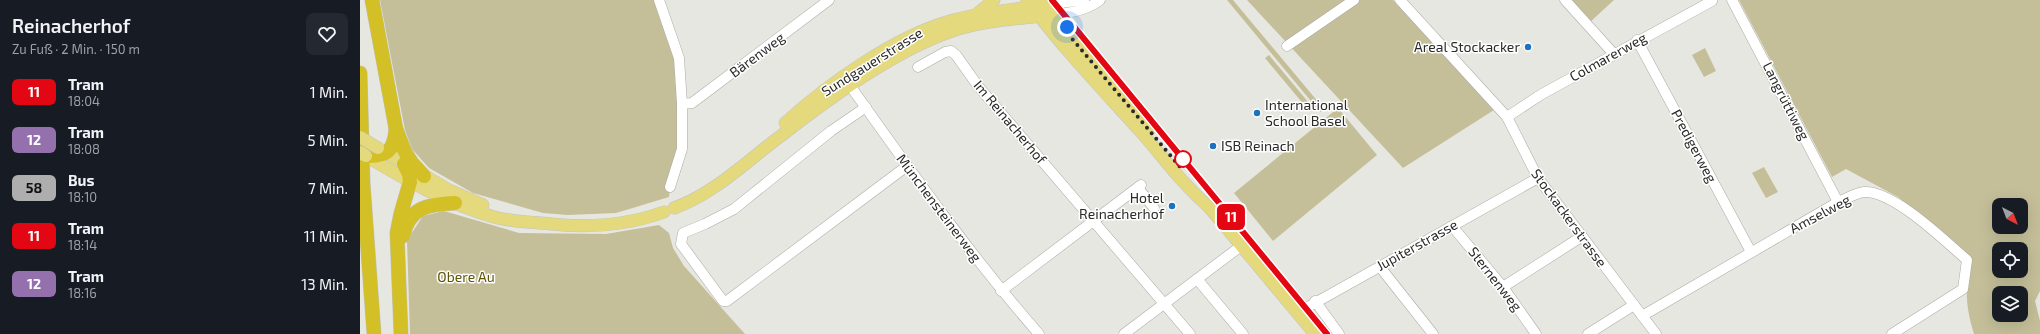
<!DOCTYPE html>
<html lang="de">
<meta charset="utf-8">
<style>
body{margin:0;font-family:"Exo 2",sans-serif;background:#242831;color:#f1f3f6;height:100vh;display:flex;flex-direction:column;font-size:15px;white-space:nowrap}
*{box-sizing:border-box;margin:0}
p{font-size:13px;color:#9ea1a6}
.icon{flex:none;width:22px;height:22px;fill:none;stroke:currentColor;stroke-width:2;stroke-linecap:round;stroke-linejoin:round}
.map{position:relative;flex:1;overflow:hidden}
.side{display:flex;flex-direction:column;background:#171b24;width:360px}
.side>*{flex:none}
.badge{padding:0 8px;border-radius:6px;font-size:14px;line-height:26px}
.needle{width:26px;rotate:138deg}
.tools{position:absolute;left:1632px;top:198px;display:grid;gap:8px}
.tools a{display:grid;place-items:center;width:36px;height:36px;border-radius:8px;background:#171b24;box-shadow:0 4px 16px #0002;font-size:20px}
.you{position:absolute;width:20px;height:20px;margin:-10px;border:3px solid #fff;border-radius:50%;background:#1a73e8;box-shadow:0 0 0 6px #1a73e833}
.map>.badge{position:absolute;translate:-50% -50%;box-shadow:0 0 0 2px #fff}
.round{display:grid;place-items:center;flex:none;width:42px;height:42px;border-radius:8px;background:#242831}
.overview{display:flex;align-items:center;justify-content:space-between;height:68px;padding:0 12px}
h1{font-size:19px;font-weight:600;line-height:30px}
ul{padding:0;list-style:none}
li{display:flex;align-items:center;gap:12px;height:48px;padding:0 12px}
li div{flex:1}
li b{display:block;font-size:15px}
li em{font-style:normal}
li .badge{min-width:44px;font-weight:700;text-align:center}
main{display:flex;flex:1;min-height:0}
.map>svg:first-child{display:block}
</style>
<main>
<section class="side">
<div class="overview"><div><h1>Reinacherhof</h1><p>Zu Fuß · 2 Min. · 150 m</p></div><a class="round"><svg class="icon" aria-label="heart" viewBox="0 0 24 24"><path d="M12 20l-8-8c-3-5 5-10 8-4 3-6 11-1 8 4z"/></svg></a></div>
<ul>
<li><span class="badge" style="background:#e30613;color:#fff">11</span><div><b>Tram</b><p>18:04</p></div><em>1 Min.</em></li>
<li><span class="badge" style="background:#9471ad;color:#fff">12</span><div><b>Tram</b><p>18:08</p></div><em>5 Min.</em></li>
<li><span class="badge" style="background:#aeaeae;color:#111">58</span><div><b>Bus</b><p>18:10</p></div><em>7 Min.</em></li>
<li><span class="badge" style="background:#e30613;color:#fff">11</span><div><b>Tram</b><p>18:14</p></div><em>11 Min.</em></li>
<li><span class="badge" style="background:#9471ad;color:#fff">12</span><div><b>Tram</b><p>18:16</p></div><em>13 Min.</em></li>
</ul>
</section>
<div class="map">
<svg width="1680" height="334" viewBox="0 0 1680 334">
<rect width="100%" height="100%" fill="#e7e7e1"/>
<g fill="#c4bf99" fill-rule="evenodd">
<path d="M20,0h279l20,58 3,91 -12,38 -1,10 -53,16 -48,2 -25,-2 -70,-20 -44,-25 -17,-19 -7,-19z"/>
<path d="M867,0h6l91,109 -4,3z"/>
<path d="M887,0h146l101,110 -91,58z"/>
<path d="M1208,0h46l-25,23z"/>
<path d="M1379,0h301v291l-5,10 5,20v13h-66c-9,-29 -9,-46 -3,-76l-73,-61 -52,-28 -14,8zM1639,205h22v22h-22zM1639,249h22v22h-22zM1639,293h22v22h-22z"/>
<path d="M1345,48l11,23 -12,6 -12,-22z"/>
<path d="M909,55l45,54 -4,3 -45,-54z"/>
<path d="M978,108l39,47 -104,86 -39,-48z"/>
<path d="M1404,167l14,25 -12,6 -14,-25z"/>
<path d="M84,211l75,22 87,1 53,-9 10,8 4,15 11,18 61,68h-335l-3,-94 16,-24z"/>
</g>
<g fill="none" stroke-linecap="round" stroke-linejoin="round">
<defs>
<g id="minor">
<path d="M299,0l20,58 3,46v45l-12,38"/>
<path d="M1040,0l107,117 31,61 118,156"/>
<path d="M1205,0l48,53"/>
<path d="M1372,0l106,202"/>
<path d="M684,5l40,-5"/>
<path d="M691,15c17,-2 35,-4 49,-15"/>
<path d="M1277,40l114,212"/>
<path d="M927,46l67,-46"/>
<path d="M558,67l27,-15 6,-1 5,4 22,31 212,248"/>
<path d="M486,80c62,87 123,174 193,254"/>
<path d="M322,104l10,-1 137,-103"/>
<path d="M506,107l-35,24 -97,78 -29,15 -22,9 -2,11 42,57h4l180,-135"/>
<path d="M1147,117l35,-23 170,-93"/>
<path d="M778,188l16,20"/>
<path d="M1092,226l51,61 33,47"/>
<path d="M1020,267l53,67"/>
<path d="M837,279l46,55"/>
<path d="M1143,287l78,-50"/>
<path d="M641,291l140,-106"/>
<path d="M955,301l24,33"/>
<path d="M937,313l241,-135"/>
<path d="M1282,316l191,-111c8,-4 22,-12 31,-13 29,-2 81,49 103,68l-4,29 -71,45"/>
<path d="M764,334l117,-88"/>
<path d="M1228,334l46,-29"/>
</g>
<g id="major">
<path d="M667,0c35,47 75,89 114,132 22,25 42,53 68,75l106,127"/>
<path d="M686,9l103,121"/>
<path d="M618,13l16,-13"/>
<path d="M425,123c43,-39 109,-86 165,-102 31,-9 62,-11 94,-16"/>
<path d="M18,148l71,42 34,15"/>
<path d="M6,156c40,24 82,48 128,61 18,5 38,5 57,7 38,4 77,1 113,-12"/>
<path d="M314,208c40,-14 74,-48 108,-73 49,-38 112,-84 170,-104 32,-11 66,-12 99,-16"/>
</g>
<g id="highway">
<path d="M12,0l24,129 9,23 7,11 12,13"/>
<path d="M0,73l3,110 11,151"/>
<path d="M6,156c21,1 28,-5 30,-27"/>
<path d="M43,236c6,-29 26,-32 52,-33"/>
<path d="M41,334l-4,-101 4,-20 9,-31 -1,-8 -5,-10"/>
</g>
</defs>
<use href="#minor" stroke="#abaaa4" stroke-width="11"/>
<use href="#major" stroke="#c3c3c3" stroke-width="13"/>
<use href="#highway" stroke="#c3c3c3" stroke-width="15"/>
<use href="#minor" stroke="#fff" stroke-width="10"/>
<use href="#major" stroke="#e5d97d" stroke-width="12"/>
<use href="#highway" stroke="#d3bf26" stroke-width="14"/>
<defs>
<g id="major-bridge">
<path d="M0,137l18,11"/>
<path d="M0,152l6,4"/>
</g>
</defs>
<use href="#major-bridge" stroke="#c3c3c3" stroke-width="13" stroke-linecap="butt"/>
<use href="#major-bridge" stroke="#e5d97d" stroke-width="12"/>
</g>
<g fill="none" stroke-linecap="round" stroke-linejoin="round">
<defs>
<path id="line" d="M692,0l275,334"/>
</defs>
<use href="#line" stroke="#fff" stroke-width="9"/>
<use href="#line" stroke="#e30613" stroke-width="6"/>
<path stroke="#2a2a28" stroke-width="4" stroke-dasharray="0 7.2" d="M707,27l1,7 113,134 2,-9"/>
</g>
<g fill="#1d72c0" stroke="#fff" stroke-width="1.5">
<circle cx="1168" cy="47" r="4"/>
<circle cx="897" cy="113" r="4"/>
<circle cx="853" cy="146" r="4"/>
<circle cx="812" cy="206" r="4"/>
</g>
<circle fill="#fff" stroke="#e30613" stroke-width="2" cx="823" cy="159" r="8"/>
<g text-anchor="middle" stroke-width="3" stroke-linejoin="round" paint-order="stroke">
<g font-size="14" fill="#2a2a28" stroke="#fff" text-anchor="end">
<text x="1160" y="52">Areal Stockacker</text>
<text x="905" y="110" text-anchor="start">International<tspan x="905" dy="16">School Basel</tspan></text>
<text x="861" y="151" text-anchor="start">ISB Reinach</text>
<text x="804" y="203">Hotel<tspan x="804" dy="16">Reinacherhof</tspan></text>
</g>
<g font-size="14" fill="#2a2a28" stroke="#fff">
<text transform="translate(397 55) rotate(-37)" y="5">Bärenweg</text>
<text transform="translate(1248 57) rotate(-29)" y="5">Colmarerweg</text>
<text transform="translate(512 62) rotate(-32)" y="5">Sundgauerstrasse</text>
<text transform="translate(1426 101) rotate(63)" y="5">Langrüttiweg</text>
<text transform="translate(650 122) rotate(50)" y="5">Im Reinacherhof</text>
<text transform="translate(1334 146) rotate(62)" y="5">Predigerweg</text>
<text transform="translate(579 208) rotate(53)" y="5">Münchensteinerweg</text>
<text transform="translate(1460 214) rotate(-28)" y="5">Amselweg</text>
<text transform="translate(1209 218) rotate(54)" y="5">Stockackerstrasse</text>
<text transform="translate(1057 245) rotate(-29)" y="5">Jupiterstrasse</text>
<text transform="translate(1135 279) rotate(52)" y="5">Sternenweg</text>
</g>
<g font-size="14" fill="#5d5408" stroke="#fff">
<text x="106" y="282">Obere Au</text>
</g>
</g>
</svg>
<div class="tools">
<a><svg class="needle" viewBox="-14 -14 28 28"><path d="M0-13l5 13h-10z" fill="#e53935"/><path d="M0 13l5-13h-10z" fill="#9ea1a6"/></svg></a>
<a><svg class="icon" aria-label="locate" viewBox="0 0 24 24"><circle cx="12" cy="12" r="6"/><path d="M12 2v4M12 18v4M2 12h4M18 12h4"/></svg></a>
<a><svg class="icon" aria-label="layers" viewBox="0 0 24 24"><path d="M12 4l9 5-9 5-9-5zM3 14l9 5 9-5"/></svg></a>
</div>
<div class="you" style="left:707px;top:27px"></div>
<b class="badge" style="left:871px;top:217px;background:#e30613;color:#fff">11</b>
</div>
</main>
